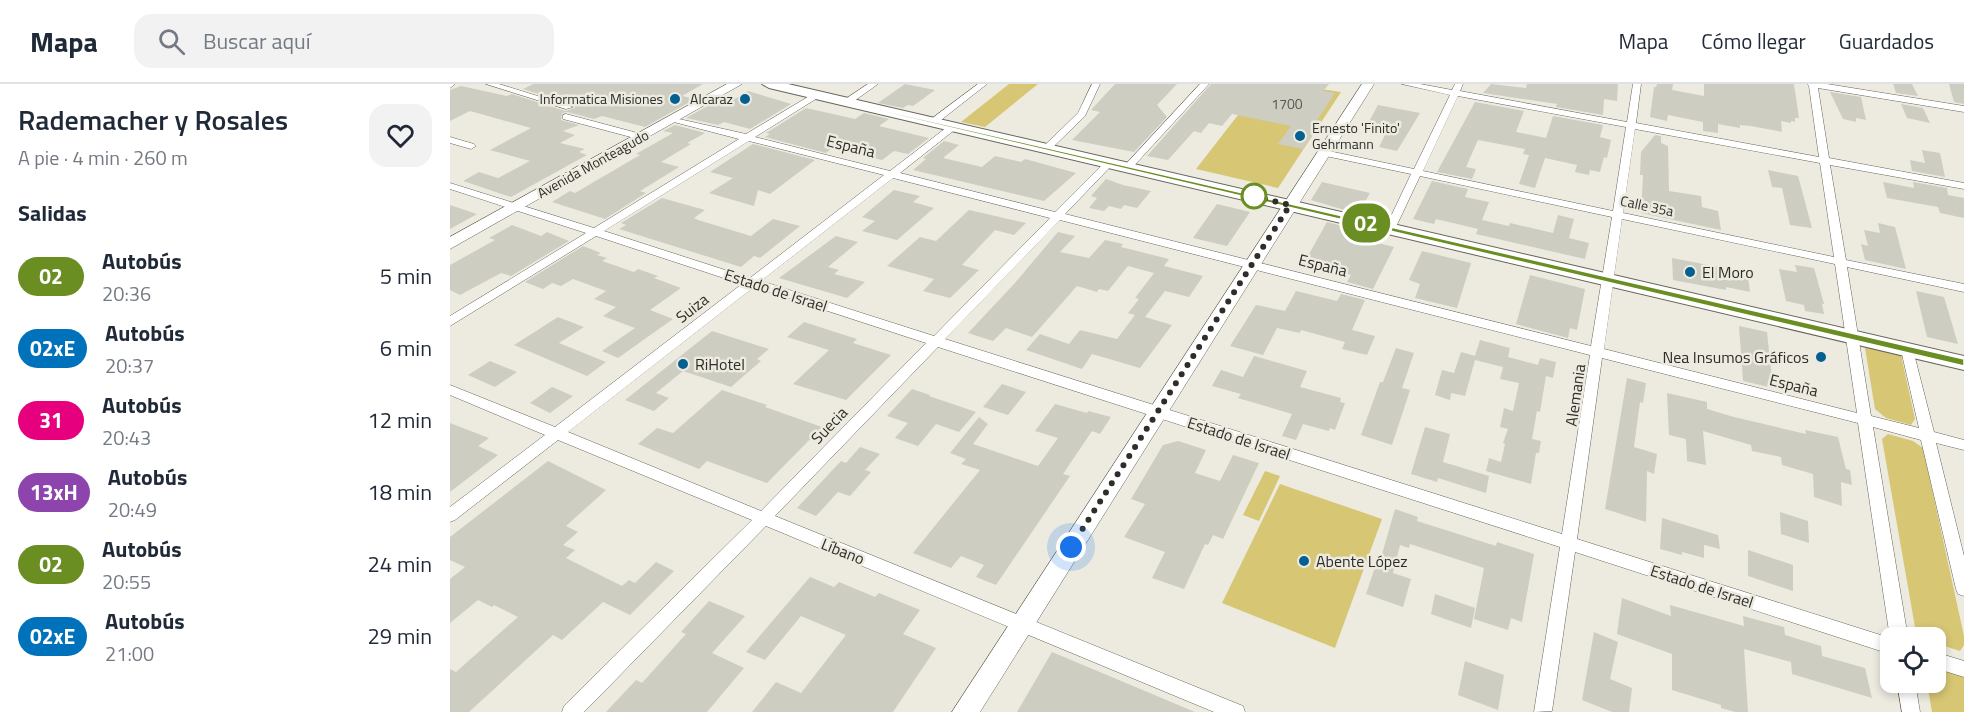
<!DOCTYPE html>
<html lang="es">
<meta charset="utf-8">
<style>
body{margin:0;font-family:"Titillium Web",sans-serif;background:#f2f2f3;color:#1f2937;height:100vh;display:flex;flex-direction:column;font-size:22px;white-space:nowrap}
*{box-sizing:border-box;margin:0}
p{font-size:20px;color:#747a83}
.icon{flex:none;width:33px;height:33px;fill:none;stroke:currentColor;stroke-width:2;stroke-linecap:round;stroke-linejoin:round}
.map{position:relative;flex:1;overflow:hidden}
.side{display:flex;flex-direction:column;background:#fff;width:450px}
.side>*{flex:none}
.badge{padding:0 12px;border-radius:20px;font-size:21px;line-height:39px}
.tools{position:absolute;left:1430px;top:543px;display:grid;gap:12px}
.tools a{display:grid;place-items:center;width:66px;height:66px;border-radius:12px;background:#fff;box-shadow:0 3px 9px #0003;font-size:30px}
.you{position:absolute;width:30px;height:30px;margin:-15px;border:4px solid #fff;border-radius:50%;background:#1a73e8;box-shadow:0 0 0 9px #1a73e833}
.map>.badge{position:absolute;translate:-50% -50%;box-shadow:0 0 0 3px #fff}
h2{padding:0 18px;font-size:22px;line-height:54px}
.round{display:grid;place-items:center;flex:none;width:63px;height:63px;border-radius:18px;background:#f2f2f3}
.headline{display:flex;align-items:center;justify-content:space-between;height:102px;padding:0 18px}
h1{font-size:28px;font-weight:600;line-height:45px}
ul{padding:0;list-style:none}
li{display:flex;align-items:center;gap:18px;height:72px;padding:0 18px}
li div{flex:1}
li b{display:block;font-size:22px}
li em{font-style:normal}
li .badge{min-width:66px;font-weight:700;text-align:center}
header{display:flex;align-items:center;gap:36px;box-sizing:border-box;height:84px;padding:0 30px;background:#fff;border-bottom:2px solid #e0e1e3}
header strong{font-size:28px}
nav{display:flex;gap:33px;margin-inline-start:auto;font-size:21px}
.search{width:420px;height:54px;background:#f2f2f3;display:flex;align-items:center;gap:15px;box-sizing:border-box;padding:0 21px;border-radius:18px;color:#747a83;font-size:22px}
main{display:flex;flex:1;min-height:0}
.map>svg:first-child{display:block}
</style>
<header>
<strong>Mapa</strong>
<div class="search"><svg class="icon" aria-label="search" viewBox="0 0 24 24"><circle cx="10" cy="10" r="6"/><path d="M15 15l6 6"/></svg>Buscar aquí</div>
<nav><a>Mapa</a><a>Cómo llegar</a><a>Guardados</a></nav>
</header>
<main>
<section class="side">
<div class="headline"><div><h1>Rademacher y Rosales</h1><p>A pie · 4 min · 260 m</p></div><a class="round"><svg class="icon" aria-label="heart" viewBox="0 0 24 24"><path d="M12 20l-8-8c-3-5 5-10 8-4 3-6 11-1 8 4z"/></svg></a></div>
<h2>Salidas</h2>
<ul>
<li><span class="badge" style="background:#6b8e23;color:#fff">02</span><div><b>Autobús</b><p>20:36</p></div><em>5 min</em></li>
<li><span class="badge" style="background:#0072bc;color:#fff">02xE</span><div><b>Autobús</b><p>20:37</p></div><em>6 min</em></li>
<li><span class="badge" style="background:#e6007e;color:#fff">31</span><div><b>Autobús</b><p>20:43</p></div><em>12 min</em></li>
<li><span class="badge" style="background:#8e44ad;color:#fff">13xH</span><div><b>Autobús</b><p>20:49</p></div><em>18 min</em></li>
<li><span class="badge" style="background:#6b8e23;color:#fff">02</span><div><b>Autobús</b><p>20:55</p></div><em>24 min</em></li>
<li><span class="badge" style="background:#0072bc;color:#fff">02xE</span><div><b>Autobús</b><p>21:00</p></div><em>29 min</em></li>
</ul>
</section>
<div class="map">
<svg width="1514" height="628" viewBox="0 0 1514 628">
<rect width="100%" height="100%" fill="#edebe0"/>
<g fill="#d7c674">
<path d="M559,0h29l-53,43 -24,-5z"/>
<path d="M838,0l53,8 -63,96 -82,-19 42,-54z"/>
<path d="M1421,260l22,5 8,6 14,64 -4,6 -25,-7 -11,-9 -10,-61z"/>
<path d="M1438,350l25,7 10,7 41,188v9l-4,6 -25,-8v-5l-10,-1 -10,-10 -33,-188z"/>
<path d="M815,387l15,5 -21,45 -16,-6z"/>
<path d="M830,400l102,35 -47,129 -113,-45z"/>
<path d="M1485,583l29,9v36h-32l-5,-29 8,-1z"/>
</g>
<g fill="#cecdc2">
<path d="M83,0h170l-21,12 13,3 -50,28 -43,-11 -8,3 -27,-7 -5,1 -1,7 18,5 -16,6 12,4 -15,8 25,6 -6,3 8,3 -76,42 -48,-16 16,-9 19,6 32,-17 -40,-11 41,-22 -61,-17 -20,10v-31l11,-4 46,10 5,-2 53,17 10,-3 -1,-3 -51,-16z"/>
<path d="M455,0l30,6 -22,16 -5,-1 -5,3 -25,-5z"/>
<path d="M665,0h62l-20,21 10,12 -33,35 -62,-12 28,-28 -9,-2z"/>
<path d="M761,0h118l-6,7 12,2 -25,38 4,1 -11,17 -25,-5 13,-18 -59,-12 -10,12 -13,-3 -8,10 -7,-2 -26,29 -21,-4z"/>
<path d="M1041,0l35,4 1,-4h91l-1,17 -13,-2 -1,16 -47,-8 1,-3 -74,-11z"/>
<path d="M1207,0h16l-1,6 32,6v-12h90l5,34h-4v4l-4,-1v2l-10,-2 1,11 -31,-6 -11,-1v3l-22,-4v9l-15,-2v-9l-35,-7 -1,6 -17,-4 4,-30h2z"/>
<path d="M1443,0h19l6,12 -22,-3z"/>
<path d="M1499,0h15v20l-10,-2z"/>
<path d="M298,7l43,13 -41,25 -26,-7 -6,3 -32,-7 27,-15 8,2 7,-2z"/>
<path d="M1380,8l31,5 5,23 -10,-2v4l-13,-3z"/>
<path d="M1025,18l49,9 -8,21 30,6 7,-22 50,9 -3,12 11,3 -4,18 -3,-1 -4,15 -10,-2 -1,5 -14,-3 2,-7 -32,-7 -10,30 -16,-4 10,-29 -6,-1 2,-5 -47,-9 -12,27 10,2 -4,10 -35,-7z"/>
<path d="M1451,20l22,4 7,15 -23,-5z"/>
<path d="M928,21l42,8 -23,38 -18,-4 9,-18 -21,-4z"/>
<path d="M356,24l49,11 9,-6 25,6 -10,7 50,12 -21,16 -14,-3 -12,9 -51,-11 -5,4 -61,-16 5,-3 -4,-1z"/>
<path d="M225,41l30,8 -18,10 4,1 -30,18 18,5 -39,24 6,2 -41,26 -53,-17 18,-11 5,2 65,-38 -4,-1 37,-21 -10,-2z"/>
<path d="M1205,51l6,1v7l7,3 1,45 32,5 1,11 16,4 3,19 -80,-17 2,-38h-3l1,-23z"/>
<path d="M494,57l15,4 -16,13 39,9 13,-11 26,6 4,-3 51,14 -32,28 -131,-31 13,-11 -3,-1z"/>
<path d="M303,60l62,16 -45,34 -12,-4 -4,16 -45,-13 24,-15 -23,-6z"/>
<path d="M1472,66l18,3 5,24 -33,-6 -2,-11 15,3z"/>
<path d="M1318,86l30,6 14,52 -22,-3 -8,-37 -10,-1z"/>
<path d="M656,95l17,6 28,6 -14,17 -13,-3 -3,4 -12,-3 -5,5 -15,-3 8,-10 -6,-2z"/>
<path d="M982,97l36,8 -3,8 24,5 -7,18 27,6 1,-3 43,10 5,-18 16,4 -5,19 20,5 -4,16 -109,-25 2,-5 -42,-10 -2,5 -21,-5z"/>
<path d="M872,98l48,11 -12,21 -47,-14z"/>
<path d="M1433,98l31,6 -1,-6 34,6 1,7 16,3v20l-24,-5 -2,-6 -51,-9z"/>
<path d="M444,106l26,6 -7,6 21,6 -37,32 -35,-9 13,-10 -13,-4z"/>
<path d="M212,114l43,12 -11,8 4,2 53,16 22,-17 27,7 -40,32 -6,-2 -13,11 -122,-38 7,-4 -5,-2z"/>
<path d="M767,120l33,8 -23,34 -34,-8z"/>
<path d="M0,121l27,9 -27,15z"/>
<path d="M519,126l57,13 -12,12 -19,-5 -33,35 17,5 -29,28 -27,-7 11,-12 -47,-13 33,-29 16,4z"/>
<path d="M877,138l24,6 -4,7 47,12 -21,42 -26,-7 4,-7 -47,-12z"/>
<path d="M1428,139l17,4 11,42 -41,-9 -4,-16 7,2 -4,-16 16,3z"/>
<path d="M62,141l29,11 6,-4 22,9 -58,35 -10,-3 -41,22 -10,-5v-25l45,-25 -6,-2z"/>
<path d="M608,148l17,4 -15,16 29,6 16,-18 18,4 -2,3 48,12 -5,7 39,10 -14,21 -24,-6 -20,26 27,8 -32,43 -48,-14 -10,15 -56,-19 14,-16 29,10 11,-14 37,9 18,-24 -7,-2 11,-14 -4,-1 19,-25 -26,-7 -20,25 -9,-2 -2,3 -20,-6 -45,51 -26,-9 -13,13 -25,-8 46,-49z"/>
<path d="M386,152l22,6 -30,25 11,3 -5,4 31,8 -18,16 -68,-20z"/>
<path d="M133,162l18,7 -4,2 10,3 -5,3 32,11 4,-3 20,7 -4,2 27,10 -31,22 23,9 -55,39 -16,-7 33,-23 -32,-12 13,-9 -22,-8 12,-8 -33,-12 -12,7 -9,-3 -9,6 -18,-7z"/>
<path d="M972,167l49,12 -14,45 -42,-10 5,-14 -11,-4z"/>
<path d="M1222,174l52,10v5l24,4 2,15 -24,-5v3l-53,-10z"/>
<path d="M1345,181l19,3 10,36h-2l2,10 -19,-3 -1,-6 -18,-4 -7,-32 18,3z"/>
<path d="M1080,191l55,14 -8,41 -7,-2 -2,10 -52,-14z"/>
<path d="M846,207l41,10 4,-7 24,6 -13,30 23,6 -8,19 -25,-6 3,-7 -44,-12 -1,3 -23,-5 -14,27 -33,-9 26,-41 29,6z"/>
<path d="M1466,207l28,6 14,47 -31,-7z"/>
<path d="M108,233l26,10 -25,16 47,19 -19,14 -73,-31z"/>
<path d="M354,238l53,17 -4,4 38,12 -45,45 -53,-16 36,-34 -42,-13z"/>
<path d="M1289,242l28,6 6,56 -30,-7z"/>
<path d="M262,247l57,18 -12,10 4,2 -30,26 -48,-16 -27,22 13,5 -15,13 -29,-11z"/>
<path d="M1030,256l30,8 -2,9 30,8 2,-7 16,4 -3,16 -7,-2 -6,36 -3,-1 -5,28 9,2 -2,12h-3l-5,31 -45,-13 3,-13 12,4 4,-18 -2,-1 5,-14 -8,-2 4,-19 9,3 6,-28 -19,-4 3,-12 -28,-7 -10,36 -14,-3 -1,7 -15,-5 7,-25 12,3 7,-21 14,4z"/>
<path d="M946,264l18,5 -12,35 8,2 -18,55 -31,-10 19,-53h3z"/>
<path d="M804,272l53,15 -7,16 41,11 -1,4 5,1 -10,27 -5,-2 -1,3 -26,-7 -7,16 -14,-4 10,-22 -54,-16 3,-4 -29,-8 9,-16 22,7z"/>
<path d="M40,277l27,11 -22,15 -27,-12z"/>
<path d="M1177,294l19,5 -3,20 -3,-1 -6,45 23,7 -3,20 -7,-3 -1,51 -41,-13z"/>
<path d="M552,300l24,8 -18,23 -25,-8z"/>
<path d="M102,303l21,9 -23,17 -20,-10z"/>
<path d="M462,305l18,6 -1,1 47,16 -17,20 -23,-8 -18,22 -23,-8 13,-15 -21,-7z"/>
<path d="M272,306l45,15 -2,2 57,20 -55,56 -60,-22 -8,8 -61,-25 19,-16 16,5z"/>
<path d="M1217,309l40,9v7l27,8 72,17 -1,-4 33,7 8,32 4,1 2,15 -11,-3 1,24 -28,-9 -1,-23 -31,-9 -1,-8 -29,-6 -1,-6 -48,-14 3,34 -19,-4 -1,-22 -17,-4z"/>
<path d="M605,320l32,9 1,-2 23,6 -11,17 -8,-3 -29,43 7,2 -74,109 -20,-8 8,-12 -23,-9 -10,12 -38,-15 67,-83 -19,-6 5,-5 -16,-6 29,-36 9,7 -15,20 65,22 20,-28 -23,-7z"/>
<path d="M0,339l39,15 -11,8 20,9 -48,37z"/>
<path d="M975,343l25,7 -7,28 46,14 -3,17 -48,-15 -1,4 -26,-8z"/>
<path d="M728,357l28,9 -11,23 25,8 13,-26 26,8 -36,76 -10,-4 -5,10 -3,-1 -21,45 -32,-11 13,-26 -41,-15 21,-33 -14,-5 32,-54z"/>
<path d="M410,363l20,7 -15,16 6,2 -21,24 -12,-4 -22,24 -19,-8 44,-47 5,2z"/>
<path d="M98,377l58,29 -40,36 12,6 -15,13 12,5 -9,8 56,28 7,-6 6,3 21,-21 18,9 -44,44 -27,-13 -41,38 -9,-5 -84,77h-19v-43l6,3 62,-55 -24,-12 -2,2 -14,-7 -28,23v-44l15,-12 -15,-7v-23z"/>
<path d="M945,425l23,8 -1,4 79,25 1,-4 37,12 -12,68 -11,-4 -3,12 -34,-11 10,-51 -74,-24 -1,4 -9,-3 -7,28 18,6 -8,28 -37,-13 9,-27 3,1z"/>
<path d="M1330,428l28,9 1,22 -28,-9z"/>
<path d="M1212,434l56,17 2,14 -16,-4v13l-22,-6v3l-22,-6z"/>
<path d="M1298,466l45,15v26l-45,-15z"/>
<path d="M360,493l24,10 5,-5 36,15 4,-4 41,17 -17,24 33,14 -43,64h-141l24,-30 25,11 45,-58 -45,-19 -36,44 -19,-8z"/>
<path d="M985,510l40,14 -4,20 -40,-14z"/>
<path d="M1172,514l49,18 -1,-11 74,21 -1,-10 41,11 1,8 36,11 1,10 43,12 7,30 -80,-24 -1,-12 -47,-13 4,63h-13l-14,-4v-3l-49,-15v-36l-55,-20z"/>
<path d="M259,517l36,15 -33,37 32,15 -37,44h-101l30,-32 6,3 44,-49 -5,-2z"/>
<path d="M1144,548l24,10 -8,37 22,9 -3,24h-17l-30,-12z"/>
<path d="M602,568l143,60h-178z"/>
<path d="M1015,577l39,14 -6,35 -40,-15z"/>
</g>
<g fill="none" stroke-linecap="round" stroke-linejoin="round">
<defs>
<g id="street">
<path d="M0,0h5l-5,4z"/>
<path d="M36,0h13l74,23 -7,2z"/>
<path d="M418,0h10l-28,20h-6v-4z"/>
<path d="M528,0h9l-51,40h-6v-4z"/>
<path d="M642,0h8l-15,32 -35,34h-6v-4l34,-33z"/>
<path d="M750,0h9l-77,84h-6v-4z"/>
<path d="M952,0h18l32,6 3,-6h8l-3,7 167,31 6,-38h8l-5,39 183,34 -10,-71 -2,-2h20l137,22v6l-146,-24 11,70 135,25v6l-134,-24 16,95 118,24v8l-117,-25 24,149 48,12 -18,-78 6,-4 6,4 21,82 30,8v10l-28,-7 28,113v40l-6,-2 -2,-5 -35,-149 -48,-13 35,211h-18l-32,-215 -256,-65 -25,181 313,99v16l-315,-102 -23,159 -18,1 26,-165 -622,-200 -163,169 468,190 2,6h-31l-448,-186 -182,186h-22l2,-6 188,-186 -194,-80 -103,80 -5,2v-15l95,-72 -95,-40v-10l105,42 187,-143 -146,-48 -146,90v-10l136,-83 -136,-44v-6l144,45 145,-89 -69,-18v-4l76,17 70,-42 3,1v4l-64,40 135,34 61,-47h6v4l-57,45 155,39 52,-52h6v4l-48,50 526,132 21,-129 -192,-41 -25,53 -5,3 -5,-3 26,-55 -90,-19 -2,-2 5,-3 90,19 36,-74zM1008,12l168,31 -13,84 -190,-40zM1185,45l185,34 14,94 -211,-44zM299,57l135,34 -134,103 -146,-47zM443,94l157,40 -116,118 -173,-55zM1172,135l213,45 22,149 -253,-64zM610,136l530,135 -28,179 -617,-195zM304,203l172,56 -165,168 -193,-79z"/>
<path d="M116,30l79,21 2,2 -5,3 -79,-21v-4z"/>
<path d="M0,53l24,7 2,2 -5,3 -21,-6z"/>
<path d="M1485,568l29,9v16l-29,-9z"/>
<path d="M1447,598h18l5,30h-18z"/>
</g>
<g id="secondary">
<path d="M277,0h15l-292,165v-12z"/>
<path d="M912,0h12l-394,628h-28z"/>
</g>
<path id="primary" d="M312,0h26l1176,272v14l-1195,-282z"/>
</defs>
<use href="#street" stroke="#66655b" stroke-width="1"/>
<use href="#secondary" stroke="#66655b" stroke-width="1"/>
<use href="#primary" stroke="#66655b" stroke-width="2"/>
<use href="#street" fill="#fff" fill-rule="evenodd"/>
<use href="#secondary" fill="#fff" fill-rule="evenodd"/>
<use href="#primary" fill="#fff" fill-rule="evenodd"/>
</g>
<path fill="#6b8e23" stroke="#fff" stroke-width="1.5" d="M315,0h4l1195,275v7z"/>
<g fill="none" stroke-linecap="round" stroke-linejoin="round">
<path stroke="#2e2d29" stroke-width="6" stroke-dasharray="0 10.8" d="M621,463l219,-342 -41,-10 5,1"/>
</g>
<g fill="#046090" stroke="#edebe0" stroke-width="2">
<circle cx="225" cy="15" r="6"/>
<circle cx="295" cy="15" r="6"/>
<circle cx="850" cy="52" r="6"/>
<circle cx="1240" cy="188" r="6"/>
<circle cx="1371" cy="273" r="6"/>
<circle cx="233" cy="280" r="6"/>
<circle cx="854" cy="477" r="6"/>
</g>
<circle fill="#fff" stroke="#6b8e23" stroke-width="3" cx="804" cy="112" r="12"/>
<g text-anchor="middle" stroke-width="5" stroke-linejoin="round" paint-order="stroke">
<g font-size="14" fill="#2e2d29" stroke="#edebe0" text-anchor="end">
<text x="213" y="20">Informatica Misiones</text>
<text x="283" y="20">Alcaraz</text>
<text x="862" y="49" text-anchor="start">Ernesto 'Finito'<tspan x="862" dy="16">Gehrmann</tspan></text>
</g>
<g font-size="14" fill="#56554f">
<text x="837" y="25">1700</text>
</g>
<g font-size="14" fill="#2e2d29" stroke="#edebe0">
<text transform="translate(143 80) rotate(-29)" y="5">Avenida Monteagudo</text>
<text transform="translate(1197 122) rotate(12)" y="5">Calle 35a</text>
</g>
<g font-size="16" fill="#2e2d29" stroke="#edebe0">
<text transform="translate(401 62) rotate(14)" y="6">España</text>
<text transform="translate(873 181) rotate(14)" y="6">España</text>
<text transform="translate(326 206) rotate(18)" y="6">Estado de Israel</text>
<text transform="translate(242 224) rotate(-38)" y="6">Suiza</text>
<text transform="translate(1344 301) rotate(14)" y="6">España</text>
<text transform="translate(1125 311) rotate(-82)" y="6">Alemania</text>
<text transform="translate(379 341) rotate(-46)" y="6">Suecia</text>
<text transform="translate(789 354) rotate(18)" y="6">Estado de Israel</text>
<text transform="translate(393 467) rotate(22)" y="6">Líbano</text>
<text transform="translate(1252 502) rotate(18)" y="6">Estado de Israel</text>
</g>
<g font-size="16" fill="#2e2d29" stroke="#edebe0" text-anchor="start">
<text x="1252" y="194">El Moro</text>
<text x="1359" y="279" text-anchor="end">Nea Insumos Gráficos</text>
<text x="245" y="286">RiHotel</text>
<text x="866" y="483">Abente López</text>
</g>
</g>
</svg>
<div class="tools">
<a><svg class="icon" aria-label="locate" viewBox="0 0 24 24"><circle cx="12" cy="12" r="6"/><path d="M12 2v4M12 18v4M2 12h4M18 12h4"/></svg></a>
</div>
<div class="you" style="left:621px;top:463px"></div>
<b class="badge" style="left:916px;top:139px;background:#6b8e23;color:#fff">02</b>
</div>
</main>
